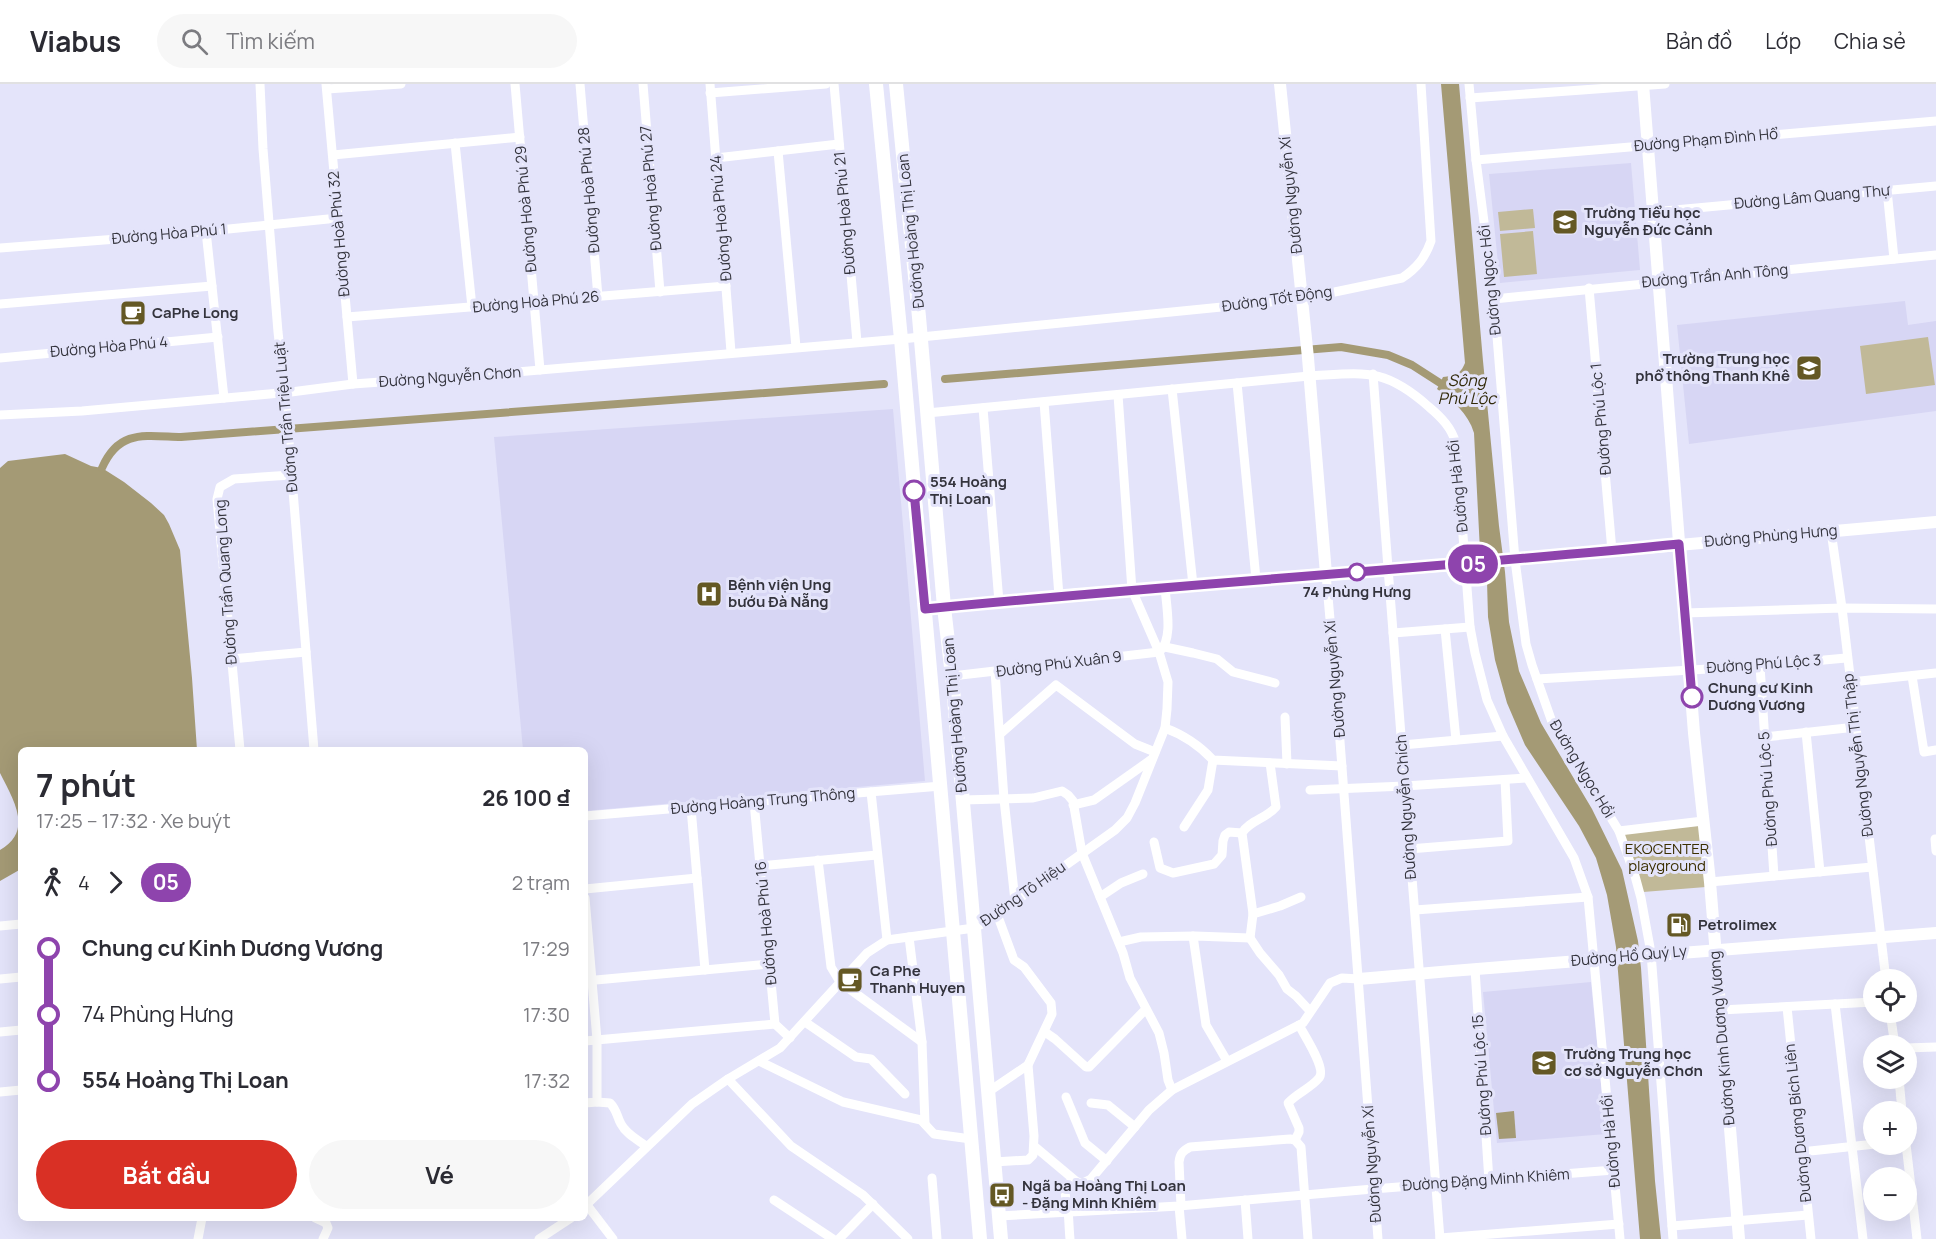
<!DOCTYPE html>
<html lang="vi">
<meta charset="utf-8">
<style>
body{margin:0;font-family:Manrope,sans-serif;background:#f7f7f7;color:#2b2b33;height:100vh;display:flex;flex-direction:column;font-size:22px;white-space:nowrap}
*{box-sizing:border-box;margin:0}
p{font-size:20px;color:#7c7c81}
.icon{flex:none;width:33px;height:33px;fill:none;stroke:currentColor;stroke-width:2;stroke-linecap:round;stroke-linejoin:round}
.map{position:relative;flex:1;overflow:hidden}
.details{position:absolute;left:18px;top:663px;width:570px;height:474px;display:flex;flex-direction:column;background:#fff;border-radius:9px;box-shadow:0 6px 24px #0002}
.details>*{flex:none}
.badge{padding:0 12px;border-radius:20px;font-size:21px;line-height:39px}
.buttons{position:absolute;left:1863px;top:885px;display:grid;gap:12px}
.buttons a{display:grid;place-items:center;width:54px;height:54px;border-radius:50%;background:#fff;box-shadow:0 6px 24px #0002;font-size:30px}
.map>.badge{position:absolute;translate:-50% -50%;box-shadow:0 0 0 3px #fff}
.legs{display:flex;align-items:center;gap:9px;height:66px;padding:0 18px;font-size:20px}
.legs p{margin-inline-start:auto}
.head{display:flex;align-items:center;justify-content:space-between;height:102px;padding:0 18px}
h1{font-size:33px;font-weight:700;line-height:45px}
.primary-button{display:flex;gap:12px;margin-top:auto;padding:12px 18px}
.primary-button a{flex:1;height:69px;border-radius:36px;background:#d93025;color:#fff;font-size:24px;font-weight:700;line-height:69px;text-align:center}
.primary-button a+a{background:#f7f7f7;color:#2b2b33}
ul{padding:0 18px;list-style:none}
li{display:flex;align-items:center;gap:21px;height:66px;font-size:22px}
li i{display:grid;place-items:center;width:9px;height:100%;margin:0 8px;background:currentColor}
li i::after{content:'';width:15px;height:15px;margin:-8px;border:4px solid;border-radius:50%;background:#fff}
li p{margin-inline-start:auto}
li:first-child i{background:linear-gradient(#0000 50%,currentColor 0)}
li:last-child i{background:linear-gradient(currentColor 50%,#0000 0)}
header{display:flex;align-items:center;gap:36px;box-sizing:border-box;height:84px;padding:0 30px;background:#fff;border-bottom:2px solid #e1e1e2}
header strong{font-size:28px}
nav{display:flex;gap:33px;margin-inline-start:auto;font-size:21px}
.search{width:420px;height:54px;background:#f7f7f7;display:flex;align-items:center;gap:15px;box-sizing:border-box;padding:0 21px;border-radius:33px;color:#7c7c81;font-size:22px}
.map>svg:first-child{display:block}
</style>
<header>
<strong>Viabus</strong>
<div class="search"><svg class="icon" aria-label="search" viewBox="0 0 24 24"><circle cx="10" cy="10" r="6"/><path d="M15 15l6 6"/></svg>Tìm kiếm</div>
<nav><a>Bản đồ</a><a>Lớp</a><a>Chia sẻ</a></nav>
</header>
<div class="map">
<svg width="1936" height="1155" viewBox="0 0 1936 1155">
<rect width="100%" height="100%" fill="#e4e4fa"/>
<g fill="#d7d6f4">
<path d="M1631,79l9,107 -140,13 -11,-109z"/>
<path d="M1905,217l3,24 28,-4v90l-247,33 -12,-119z"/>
<path d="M893,325l32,372 -340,30v-61h-62l-29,-313z"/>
<path d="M1591,898l15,152 -109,9 -14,-151z"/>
</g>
<g fill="#c1b998">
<path d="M1533,125l2,19 -35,3 -2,-19z"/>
<path d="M1533,147l4,43 -33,3 -4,-43z"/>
<path d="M1928,253l7,48 -69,9 -6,-48z"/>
<path d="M1703,737l3,66 -63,5 -24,-61z"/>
</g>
<g fill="#a49a75">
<path d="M1441,0h18l24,277 16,165 6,46 4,50 10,49 22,52 51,86 30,61 16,71 3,27 14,213 6,58h-21l-24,-292 -9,-52 -11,-37 -17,-32 -54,-81 -18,-42 -12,-43 -7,-43 -1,-36 -7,-30 -6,-118c-6,-20 -21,-32 -37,-44l6,-12c12,-1 17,-2 22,-14z"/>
<path d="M65,370l26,12 11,2 22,14 27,21 13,12 5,9 11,26 12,128 5,72h-176v119l-21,12v-31c34,-19 13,-51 0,-77v-305l8,-7z"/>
<path d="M1514,1027l2,27 -17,1 -3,-26z"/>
</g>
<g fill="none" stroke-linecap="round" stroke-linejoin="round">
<g stroke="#a49a75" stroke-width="8">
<path d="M945,295l396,-32 47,8 24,10 28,18"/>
<path d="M102,384c17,-39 43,-32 79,-31l703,-53"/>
</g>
<g stroke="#fff" stroke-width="9">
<path d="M260,0l3,65 15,183 7,60 29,358"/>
<path d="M326,0l27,300"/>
<path d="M515,0l25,286"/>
<path d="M580,0l18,213"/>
<path d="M643,0l17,208"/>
<path d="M710,0l21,268"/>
<path d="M834,0l23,258"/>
<path d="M1469,0l7,76 18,139 21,261 11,84 6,21 20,57 67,109 16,45 6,22 10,55 22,286"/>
<path d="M327,5l74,-5"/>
<path d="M710,9l116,-9"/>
<path d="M1470,14l195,-14"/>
<path d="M455,59l17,164"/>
<path d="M778,67l18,196"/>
<path d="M333,71l187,-18"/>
<path d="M716,74l123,-14"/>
<path d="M1476,76l460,-39"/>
<path d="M1887,106l7,69"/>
<path d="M1653,128l283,-26"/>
<path d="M206,147l18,167"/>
<path d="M0,164l169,-13 169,-17"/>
<path d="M1589,204l23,263"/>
<path d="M1494,215l442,-44"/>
<path d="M0,220l212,-18"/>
<path d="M347,233l379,-31"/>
<path d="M0,274l218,-21"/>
<path d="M1373,290l67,865"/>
<path d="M1237,299l19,196"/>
<path d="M1172,305l21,196"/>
<path d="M1044,318l15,194"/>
<path d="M983,324l16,194"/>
<path d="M927,329l382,-37c56,-3 75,-9 120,31 12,10 23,21 27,37l14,183 5,26 12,47 16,36 71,122 14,39 32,342"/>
<path d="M0,331l82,-4 209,-19 62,-8 153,-11 395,-34 400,-40 101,-21c15,-10 23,-20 29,-37l-10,-157"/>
<path d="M1831,447l11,77 44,372"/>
<path d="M1326,490l9,102 43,563"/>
<path d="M1685,529l157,-5 94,1"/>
<path d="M1445,545l11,111"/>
<path d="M1393,549l77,-6"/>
<path d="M1165,563l28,6 24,6 16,13 42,11"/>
<path d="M231,575l75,-7"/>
<path d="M1760,582l14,210"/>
<path d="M995,587l9,128 11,102"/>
<path d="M952,592l207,-24c15,-12 7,-47 6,-65"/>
<path d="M1912,592l12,76 12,-2"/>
<path d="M1537,595l223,-13 86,-8"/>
<path d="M1851,598l85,-9"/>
<path d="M1285,633l2,47"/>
<path d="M1165,644c19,7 34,17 48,32l129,6"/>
<path d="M1806,648l14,140"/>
<path d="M1000,650l56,-49 79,59 20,8"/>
<path d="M1765,653l91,-10"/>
<path d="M1402,661l101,-9"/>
<path d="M240,666l-23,-251 3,-12 14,-8 57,-4"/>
<path d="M1310,706l95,-4 122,-8"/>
<path d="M871,708l16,148"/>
<path d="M963,716l70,-2 29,-7 6,4 5,6 9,52 41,100 7,25 29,55 5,20 4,27 4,10"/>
<path d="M754,718l21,222 15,14"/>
<path d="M1073,721l21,-5 58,-41"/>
<path d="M691,724l14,162"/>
<path d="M585,732l356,-30"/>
<path d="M1184,743l24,-37 5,-30"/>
<path d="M1619,747l84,-10"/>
<path d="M1936,755h-1l1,12"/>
<path d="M1154,758l6,26 13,5 41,-9 8,-9 1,-14 2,-6 4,-3 13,1"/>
<path d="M1409,765l99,-8 -3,-61"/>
<path d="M818,776l13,107 9,15 82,60"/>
<path d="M760,782l117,-11"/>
<path d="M1710,798l162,-15"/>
<path d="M585,805l112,-11"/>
<path d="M1100,813l21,-14 22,-9"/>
<path d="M585,814l12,142v62l-12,1"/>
<path d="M1415,826l173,-13"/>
<path d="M1253,830l27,-8 21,-9"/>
<path d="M0,842l21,-2"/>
<path d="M1193,852l13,89 21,36"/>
<path d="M909,853l13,105 3,82"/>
<path d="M1250,854l10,15 19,22 8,14 9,7 14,15"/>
<path d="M1119,858l22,-5 54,-1 55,2 3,-24 -11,-81c7,-12 25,-15 34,-26l-6,-44"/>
<path d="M1475,885l14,212"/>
<path d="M0,895l21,-2"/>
<path d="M585,897l185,-17"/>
<path d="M1835,920l28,235"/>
<path d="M1787,923l24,232"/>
<path d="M1720,926l154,-8"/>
<path d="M1890,928l5,34"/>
<path d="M805,938l51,35 15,2 34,35"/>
<path d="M0,948l21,-2"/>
<path d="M1045,948l10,7 31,28h3l57,-58"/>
<path d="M585,957l190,-17"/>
<path d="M1906,964l30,-1"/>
<path d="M759,977l84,41 78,18 13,14 37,5"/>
<path d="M1899,994l3,34"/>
<path d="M728,995l63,67 72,49 45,44"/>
<path d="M0,1008l21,-2"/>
<path d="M988,1008l40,-27"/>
<path d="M1066,1013l19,46 22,18"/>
<path d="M597,1018l13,1c7,7 7,14 11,21 5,10 17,16 25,22"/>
<path d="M1091,1019l17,2 27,22"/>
<path d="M1295,1056l4,-8v-4l-11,-25c9,-10 23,-15 31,-25 8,-9 -15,-43 -20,-53"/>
<path d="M1906,1060l11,95"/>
<path d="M1034,1062l43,36"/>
<path d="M1801,1068l74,-8"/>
<path d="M994,1078l34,-2 5,-5 1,-19 -6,-71 24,-51 -1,-11 -27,-36 -10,-7 -17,-46"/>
<path d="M932,1094l5,61"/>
<path d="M774,1116l59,39"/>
<path d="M1245,1116l3,39"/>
<path d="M587,1121l26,34"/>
<path d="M585,1122l107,-102 36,-25 52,-31 87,-95 20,-13 87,-12 12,-6 129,-92 12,-12 8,-15 30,-75 2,-19 1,-27 -9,-30 -27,-62 -14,-195"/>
<path d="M1179,1122l3,33"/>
<path d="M1181,1122l-2,-44c1,-9 4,-11 11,-15l100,-8 5,1 6,7 7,92"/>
<path d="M999,1132l180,-10 194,-17 241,-19"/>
<path d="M315,1134l11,5 2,5 -5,11"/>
<path d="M1672,1142l136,-11"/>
<path d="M1440,1154l179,-14"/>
<path d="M198,1155l4,-21"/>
<path d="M539,1155l32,-21"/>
<path d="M839,1155l34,-35"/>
<path d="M1070,1155c-1,-10 -1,-19 -2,-29 -3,-15 -9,-32 15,-27l8,-4 58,-69 23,-20 131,-67 27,-40 12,-5 17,1"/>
</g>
<g stroke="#fff" stroke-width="12">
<path d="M1280,0l28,274 18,216"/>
<path d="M1643,0l51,649 16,149 29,357"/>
<path d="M925,525l134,-13 418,-33 459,-41"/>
<path d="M1359,895c192,-17 384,-32 577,-46"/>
</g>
<g stroke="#fff" stroke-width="14">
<path d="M876,0l25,255 79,900"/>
<path d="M896,0l23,233 25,290 8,69 49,563"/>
</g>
</g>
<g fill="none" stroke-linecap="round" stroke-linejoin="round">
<defs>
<path id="line-1" d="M914,407l11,118c251,-25 503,-40 754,-65l13,153"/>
</defs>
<use href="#line-1" stroke="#fff" stroke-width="14"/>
<use href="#line-1" stroke="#8e44ad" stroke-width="9"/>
</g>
<defs>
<symbol id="school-square" viewBox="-11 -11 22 22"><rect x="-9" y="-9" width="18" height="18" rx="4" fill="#645824" stroke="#e4e4fa"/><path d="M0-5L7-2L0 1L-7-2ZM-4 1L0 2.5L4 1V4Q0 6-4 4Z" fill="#fff"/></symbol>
<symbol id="cafe-square" viewBox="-11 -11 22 22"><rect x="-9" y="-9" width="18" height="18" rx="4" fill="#645824" stroke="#e4e4fa"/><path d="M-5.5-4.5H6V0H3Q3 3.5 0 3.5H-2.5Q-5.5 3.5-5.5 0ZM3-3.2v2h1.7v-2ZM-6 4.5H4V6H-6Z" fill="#fff"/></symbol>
<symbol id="hospital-square" viewBox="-11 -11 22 22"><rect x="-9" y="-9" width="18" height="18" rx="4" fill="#645824" stroke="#e4e4fa"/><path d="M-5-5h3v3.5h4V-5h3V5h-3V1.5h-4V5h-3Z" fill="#fff"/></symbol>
<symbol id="fuel-square" viewBox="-11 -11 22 22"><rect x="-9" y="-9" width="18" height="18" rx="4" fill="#645824" stroke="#e4e4fa"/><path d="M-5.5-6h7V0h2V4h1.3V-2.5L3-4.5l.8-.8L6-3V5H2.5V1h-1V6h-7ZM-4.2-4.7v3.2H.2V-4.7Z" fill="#fff"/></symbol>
<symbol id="bus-square" viewBox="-11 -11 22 22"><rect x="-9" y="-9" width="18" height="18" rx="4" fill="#645824" stroke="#e4e4fa"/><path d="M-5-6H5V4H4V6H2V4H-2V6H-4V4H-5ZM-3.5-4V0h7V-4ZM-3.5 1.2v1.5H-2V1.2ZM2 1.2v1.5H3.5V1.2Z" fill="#fff"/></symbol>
</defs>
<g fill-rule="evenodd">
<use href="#school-square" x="1550" y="123" width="30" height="30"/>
<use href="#cafe-square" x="118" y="214" width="30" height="30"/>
<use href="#school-square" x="1794" y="269" width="30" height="30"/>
<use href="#hospital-square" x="694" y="495" width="30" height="30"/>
<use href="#fuel-square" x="1664" y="826" width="30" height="30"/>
<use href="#cafe-square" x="835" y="881" width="30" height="30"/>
<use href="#school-square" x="1529" y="964" width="30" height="30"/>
<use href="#bus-square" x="987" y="1096" width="30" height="30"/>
</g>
<g fill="#fff" stroke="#8e44ad" stroke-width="3">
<circle cx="914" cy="407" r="10"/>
<circle cx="1357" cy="488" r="8"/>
<circle cx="1692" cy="613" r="10"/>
</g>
<g text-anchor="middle" stroke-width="6" stroke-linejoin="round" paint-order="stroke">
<g font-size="15" fill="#34343d" stroke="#e4e4fa">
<text transform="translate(1706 56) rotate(-5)" y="5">Đường Phạm Đình Hổ</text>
<text transform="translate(651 104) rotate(-95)" y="5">Đường Hoà Phú 27</text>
<text transform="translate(589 106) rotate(-95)" y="5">Đường Hoà Phú 28</text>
<text transform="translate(1291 111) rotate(-96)" y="5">Đường Nguyễn Xí</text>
<text transform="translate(1812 113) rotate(-5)" y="5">Đường Lâm Quang Thự</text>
<text transform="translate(526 125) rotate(-95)" y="5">Đường Hoà Phú 29</text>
<text transform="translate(845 129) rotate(-95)" y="5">Đường Hoà Phú 21</text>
<text transform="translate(721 134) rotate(-95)" y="5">Đường Hoà Phú 24</text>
<text transform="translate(911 147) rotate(-96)" y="5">Đường Hoàng Thị Loan</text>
<text transform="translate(169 150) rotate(-5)" y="5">Đường Hòa Phú 1</text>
<text transform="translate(339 150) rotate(-95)" y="5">Đường Hoà Phú 32</text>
<text transform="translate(1715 192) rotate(-5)" y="5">Đường Trần Anh Tông</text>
<text transform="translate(1490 196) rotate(-96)" y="5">Đường Ngọc Hồi</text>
<text transform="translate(1277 215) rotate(-8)" y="5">Đường Tốt Động</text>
<text transform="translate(536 218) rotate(-5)" y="5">Đường Hoà Phú 26</text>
<text transform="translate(109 263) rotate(-5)" y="5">Đường Hòa Phú 4</text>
<text transform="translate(450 293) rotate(-4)" y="5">Đường Nguyễn Chơn</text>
<text transform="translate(286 333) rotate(-95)" y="5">Đường Trần Triệu Luật</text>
<text transform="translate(1601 335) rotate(-95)" y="5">Đường Phú Lộc 1</text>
<text transform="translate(1458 402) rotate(-96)" y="5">Đường Hà Hồi</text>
<text transform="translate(1771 452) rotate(-5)" y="5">Đường Phùng Hưng</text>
<text transform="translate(226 498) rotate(-94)" y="5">Đường Trần Quang Long</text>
<text transform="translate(1059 580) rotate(-7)" y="5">Đường Phú Xuân 9</text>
<text transform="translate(1764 580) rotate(-4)" y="5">Đường Phú Lộc 3</text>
<text transform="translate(1335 595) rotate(-95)" y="5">Đường Nguyễn Xí</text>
<text transform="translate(955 631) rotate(-95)" y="5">Đường Hoàng Thị Loan</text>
<text transform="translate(1858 671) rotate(-97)" y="5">Đường Nguyễn Thị Thập</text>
<text transform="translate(1582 685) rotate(59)" y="5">Đường Ngọc Hồi</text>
<text transform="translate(1768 705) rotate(-94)" y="5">Đường Phú Lộc 5</text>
<text transform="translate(763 717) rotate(-5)" y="5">Đường Hoàng Trung Thông</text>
<text transform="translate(1406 723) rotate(-94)" y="5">Đường Nguyễn Chích</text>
<text transform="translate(1023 810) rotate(-35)" y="5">Đường Tô Hiệu</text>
<text transform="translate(766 839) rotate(-95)" y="5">Đường Hoà Phú 16</text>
<text transform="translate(1629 872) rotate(-5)" y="5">Đường Hồ Quý Ly</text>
<text transform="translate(1722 954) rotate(-95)" y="5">Đường Kinh Dương Vương</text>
<text transform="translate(1482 991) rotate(-94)" y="5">Đường Phú Lộc 15</text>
<text transform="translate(1798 1039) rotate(-96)" y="5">Đường Dương Bích Liên</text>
<text transform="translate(1611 1057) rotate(-95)" y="5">Đường Hà Hồi</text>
<text transform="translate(1372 1080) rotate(-94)" y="5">Đường Nguyễn Xí</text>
<text transform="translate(1486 1096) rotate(-4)" y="5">Đường Đặng Minh Khiêm</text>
</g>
<g font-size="15" font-weight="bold" fill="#34343d" stroke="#e4e4fa" text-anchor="start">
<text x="1584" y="134">Trường Tiểu học<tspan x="1584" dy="17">Nguyễn Đức Cảnh</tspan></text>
<text x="152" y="234">CaPhe Long</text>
<text x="1790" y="280" text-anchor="end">Trường Trung học<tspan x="1790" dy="17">phổ thông Thanh Khê</tspan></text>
<text x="728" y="506">Bệnh viện Ung<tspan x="728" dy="17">bướu Đà Nẵng</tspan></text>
<text x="1698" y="846">Petrolimex</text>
<text x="870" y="892">Ca Phe<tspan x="870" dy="17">Thanh Huyen</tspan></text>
<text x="1564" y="975">Trường Trung học<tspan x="1564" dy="17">cơ sở Nguyễn Chơn</tspan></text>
<text x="1022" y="1107">Ngã ba Hoàng Thị Loan<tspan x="1022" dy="17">- Đặng Minh Khiêm</tspan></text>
</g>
<g font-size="15" font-weight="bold" fill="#34343d" stroke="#e4e4fa" text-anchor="start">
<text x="930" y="403">554 Hoàng<tspan x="930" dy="17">Thị Loan</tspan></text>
<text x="1357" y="513" text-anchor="middle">74 Phùng Hưng</text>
<text x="1708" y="609">Chung cư Kinh<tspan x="1708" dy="17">Dương Vương</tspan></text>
</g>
<g font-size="15" fill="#3b2f00" stroke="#e4e4fa">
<text x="1667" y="770">EKOCENTER<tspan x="1667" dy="17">playground</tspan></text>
</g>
<g font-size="16" font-style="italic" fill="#322a09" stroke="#e4e4fa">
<text x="1467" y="302">Sông<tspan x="1467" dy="18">Phú Lộc</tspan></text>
</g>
</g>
</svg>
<div class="buttons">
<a><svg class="icon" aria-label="locate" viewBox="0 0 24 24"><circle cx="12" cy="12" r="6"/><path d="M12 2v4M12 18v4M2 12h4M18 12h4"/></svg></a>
<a><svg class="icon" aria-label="layers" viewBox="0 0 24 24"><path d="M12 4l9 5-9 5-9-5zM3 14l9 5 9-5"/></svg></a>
<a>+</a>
<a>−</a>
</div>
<b class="badge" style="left:1473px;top:480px;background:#8e44ad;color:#fff">05</b>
<section class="details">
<div class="head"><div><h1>7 phút</h1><p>17:25 – 17:32 · Xe buýt</p></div><b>26 100 ₫</b></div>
<div class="legs"><svg class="icon" aria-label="walk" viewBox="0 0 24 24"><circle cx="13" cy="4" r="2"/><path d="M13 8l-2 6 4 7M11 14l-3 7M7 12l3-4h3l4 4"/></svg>4<svg class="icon" aria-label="forward" viewBox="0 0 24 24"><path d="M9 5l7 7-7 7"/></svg><b class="badge" style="background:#8e44ad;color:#fff">05</b><p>2 trạm</p></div>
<ul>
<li><i style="color:#8e44ad"></i><b>Chung cư Kinh Dương Vương</b><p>17:29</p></li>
<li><i style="color:#8e44ad"></i><span>74 Phùng Hưng</span><p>17:30</p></li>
<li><i style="color:#8e44ad"></i><b>554 Hoàng Thị Loan</b><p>17:32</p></li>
</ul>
<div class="primary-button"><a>Bắt đầu</a><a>Vé</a></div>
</section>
</div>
